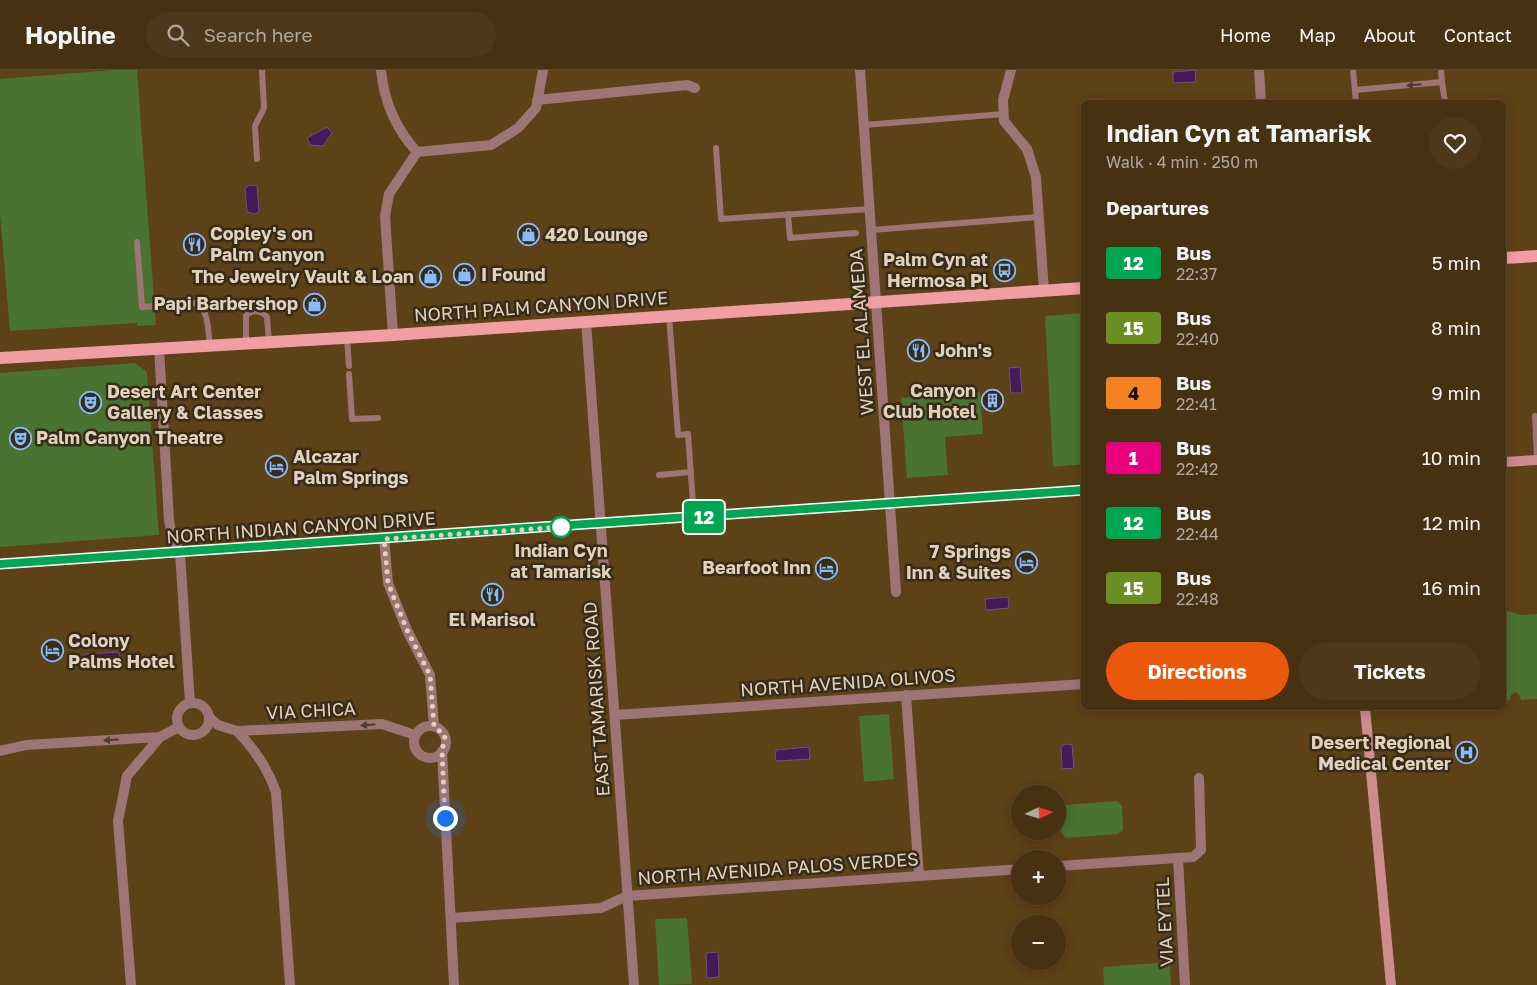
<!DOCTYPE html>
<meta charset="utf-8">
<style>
body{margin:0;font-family:"Golos Text",sans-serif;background:#4d391a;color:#f1f3f6;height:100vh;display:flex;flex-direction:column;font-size:19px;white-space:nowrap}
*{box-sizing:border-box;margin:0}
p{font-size:16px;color:#b0a99f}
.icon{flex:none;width:28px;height:28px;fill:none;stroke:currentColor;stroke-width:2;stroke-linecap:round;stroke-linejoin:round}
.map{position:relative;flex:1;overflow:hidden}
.panel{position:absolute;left:1081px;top:30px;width:425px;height:610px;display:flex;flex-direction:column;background:#463111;border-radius:8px;box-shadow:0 2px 12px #0003,0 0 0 1px #5e4c31}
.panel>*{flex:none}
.badge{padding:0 10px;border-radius:4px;font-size:18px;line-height:32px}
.needle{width:32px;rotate:86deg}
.controls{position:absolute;left:1011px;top:715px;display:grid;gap:10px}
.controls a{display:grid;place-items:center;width:55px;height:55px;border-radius:50%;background:#463111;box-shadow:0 2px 12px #0003,0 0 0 1px #5e4c31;font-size:25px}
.you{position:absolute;width:25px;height:25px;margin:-12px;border:4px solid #fff;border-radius:50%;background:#1a73e8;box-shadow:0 0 0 8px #1a73e833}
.map>.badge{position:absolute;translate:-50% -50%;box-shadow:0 0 0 2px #fff}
h2{padding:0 25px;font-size:19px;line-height:45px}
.round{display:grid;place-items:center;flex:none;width:52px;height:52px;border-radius:26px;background:#4d391a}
.summary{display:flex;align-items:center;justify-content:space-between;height:85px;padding:0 25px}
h1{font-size:24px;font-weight:700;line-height:38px}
.button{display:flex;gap:10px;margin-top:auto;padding:10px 25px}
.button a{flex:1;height:58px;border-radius:30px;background:#ea580c;color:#fff;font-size:20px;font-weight:700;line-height:58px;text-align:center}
.button a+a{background:#4d391a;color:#f1f3f6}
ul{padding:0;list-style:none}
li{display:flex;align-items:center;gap:15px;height:65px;padding:0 25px}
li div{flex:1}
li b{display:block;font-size:19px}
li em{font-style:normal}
li .badge{min-width:55px;font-weight:700;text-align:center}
header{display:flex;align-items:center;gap:30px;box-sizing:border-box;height:70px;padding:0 25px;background:#463111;border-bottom:1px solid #5e4c31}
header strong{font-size:24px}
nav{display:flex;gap:28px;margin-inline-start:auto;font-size:18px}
.search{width:350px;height:45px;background:#4d391a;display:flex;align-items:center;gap:12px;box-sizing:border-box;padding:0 18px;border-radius:28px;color:#b0a99f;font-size:19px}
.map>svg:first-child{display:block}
</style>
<header>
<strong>Hopline</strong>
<div class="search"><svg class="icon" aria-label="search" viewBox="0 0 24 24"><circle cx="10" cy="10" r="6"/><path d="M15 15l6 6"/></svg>Search here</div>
<nav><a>Home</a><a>Map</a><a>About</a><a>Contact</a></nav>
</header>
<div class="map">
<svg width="1537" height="915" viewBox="0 0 1537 915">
<rect width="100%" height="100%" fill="#5d4117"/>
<g fill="#4a7230">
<path d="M113,0h24l19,255 -19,1v-3l-127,8 -10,-116v-136z"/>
<path d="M1084,243v151l-31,3 -8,-151z"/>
<path d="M135,293l12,9 12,163 -159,12v-174z"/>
<path d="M980,322l3,42 -38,3 3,38 -41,3 -6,-80z"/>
<path d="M1504,540l17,5 16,-1v85l-16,1 -1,-4 -4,-4 -5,3 -1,5 -6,1z"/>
<path d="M889,644l5,65 -30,3 -5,-66z"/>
<path d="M1117,731l5,5 1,24 -5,4 -52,4 -5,-6 -2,-23 5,-4z"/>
<path d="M687,848l5,66 -33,1 -4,-66z"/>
<path d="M1170,892l1,23h-67l-1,-18z"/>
</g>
<g fill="#47185a" stroke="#765077">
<path d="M1195,0l1,12 -23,1v-11z"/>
<path d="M327,57l5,6 -9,13 -13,-1 -3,-7z"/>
<path d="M250,115l7,1 2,26 -5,2 -7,-2 -2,-24z"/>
<path d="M1020,297l2,26h-11l-2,-25z"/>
<path d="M1008,527l1,11 -23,2 -1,-11z"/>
<path d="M119,582l1,14 -34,2 -1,-14z"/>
<path d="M1066,674l6,1 2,23 -12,1 -1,-23z"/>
<path d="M809,677l1,12 -33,2 -2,-2 1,-9z"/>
<path d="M718,882l1,25 -12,1 -1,-25z"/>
</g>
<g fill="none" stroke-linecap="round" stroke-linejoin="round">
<g stroke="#9e7476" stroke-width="6">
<path d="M1353,0l3,32"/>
<path d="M1441,0l1,12"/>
<path d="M1355,20l87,-8 3,20"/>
<path d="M864,55l140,-11"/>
<path d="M716,78l5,71 149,-10"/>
<path d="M257,89l-2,-33 9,-18 -2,-38"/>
<path d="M788,144l2,24 66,-5"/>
<path d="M871,160l168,-13"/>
<path d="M137,172l5,65 55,-4c12,8 11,29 13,43"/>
<path d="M669,245l9,120 10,-1 6,83"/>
<path d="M347,268l2,28"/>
<path d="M246,274v-28c6,-7 15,-6 21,1l2,25"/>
<path d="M349,304l3,45 26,-1"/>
<path d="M1535,346l2,41"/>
<path d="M659,405l32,-3"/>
</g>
<g stroke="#9e7476" stroke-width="10">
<path d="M381,0c3,31 15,59 36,82"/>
<path d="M860,0l36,522"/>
<path d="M1011,0l-8,30 1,21 23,28 9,28 8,114"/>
<path d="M1259,0l2,32"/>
<path d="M537,30l150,-15 8,3"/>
<path d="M417,82l74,-7 27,-17 18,-20 7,-38"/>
<path d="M586,251l48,664"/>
<path d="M393,265l-8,-119 4,-22 28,-42"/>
<path d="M159,278l10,172 3,17 8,16 10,150"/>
<path d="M384,469l4,44 19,47 23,45 4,51"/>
<path d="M906,625l13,181"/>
<circle cx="193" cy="649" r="16"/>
<path d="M615,645l469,-31"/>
<path d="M210,648l8,7 19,6 145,-7 33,11"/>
<circle cx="430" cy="672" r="16"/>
<path d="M237,661c18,19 30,36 39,61l14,193"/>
<path d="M0,681l26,-6 134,-8 19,-10"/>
<path d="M442,681l12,234"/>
<path d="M1178,788l7,127"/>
<path d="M1058,796l135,-9 8,-7 -2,-72"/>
<path d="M451,848l150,-10 26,-12 393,-27"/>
<path d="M131,915l-13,-164 9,-45 33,-39"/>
</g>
<g stroke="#cd8b90" stroke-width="10">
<path d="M1504,392l33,-2"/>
<path d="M0,494l1084,-74"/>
<path d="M1365,638l26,277"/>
</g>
<g stroke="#f19da4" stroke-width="12">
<path d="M1504,188l33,-2"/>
<path d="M0,288l393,-23 691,-47"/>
</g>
</g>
<defs><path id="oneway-solid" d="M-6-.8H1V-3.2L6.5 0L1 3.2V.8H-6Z" transform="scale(1.25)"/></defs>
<g fill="#4c3a2c">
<use href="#oneway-solid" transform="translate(1414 15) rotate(175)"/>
<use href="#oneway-solid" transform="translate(368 655) rotate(177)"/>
<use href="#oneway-solid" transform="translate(111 670) rotate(176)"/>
</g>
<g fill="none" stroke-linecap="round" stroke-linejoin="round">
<defs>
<path id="line" d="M0,494l1084,-74"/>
</defs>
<use href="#line" stroke="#fff" stroke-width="11"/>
<use href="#line" stroke="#00a651" stroke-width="8"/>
<path stroke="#e2d2bc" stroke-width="5" stroke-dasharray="0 9" d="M445,748l-3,-67 3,-15 -11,-10 -4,-51 -23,-45 -19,-47 -4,-44 177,-12"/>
</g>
<defs>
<symbol id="shop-ring" viewBox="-11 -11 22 22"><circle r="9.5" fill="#372b19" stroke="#87bbfb" stroke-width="1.5"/><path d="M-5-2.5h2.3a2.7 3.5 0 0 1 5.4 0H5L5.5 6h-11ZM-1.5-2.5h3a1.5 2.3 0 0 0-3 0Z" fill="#87bbfb"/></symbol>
<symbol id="restaurant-ring" viewBox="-11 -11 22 22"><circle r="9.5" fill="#372b19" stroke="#87bbfb" stroke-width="1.5"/><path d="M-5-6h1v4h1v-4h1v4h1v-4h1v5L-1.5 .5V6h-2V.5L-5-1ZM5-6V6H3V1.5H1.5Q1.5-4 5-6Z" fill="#87bbfb"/></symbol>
<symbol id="bus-ring" viewBox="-11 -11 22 22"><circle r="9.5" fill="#372b19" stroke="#87bbfb" stroke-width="1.5"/><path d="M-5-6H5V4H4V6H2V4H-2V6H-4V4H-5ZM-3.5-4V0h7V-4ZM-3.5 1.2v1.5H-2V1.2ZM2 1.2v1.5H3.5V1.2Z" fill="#87bbfb"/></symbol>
<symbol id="building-ring" viewBox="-11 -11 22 22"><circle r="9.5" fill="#372b19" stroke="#87bbfb" stroke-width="1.5"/><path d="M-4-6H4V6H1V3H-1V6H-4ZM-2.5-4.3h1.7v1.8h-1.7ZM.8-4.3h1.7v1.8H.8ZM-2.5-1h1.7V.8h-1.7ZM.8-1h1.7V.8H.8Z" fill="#87bbfb"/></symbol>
<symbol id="theatre-ring" viewBox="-11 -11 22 22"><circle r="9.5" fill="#372b19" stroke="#87bbfb" stroke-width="1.5"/><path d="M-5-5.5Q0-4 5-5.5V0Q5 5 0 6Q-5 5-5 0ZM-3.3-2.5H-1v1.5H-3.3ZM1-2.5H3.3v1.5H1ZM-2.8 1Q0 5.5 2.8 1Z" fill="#87bbfb"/></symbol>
<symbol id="hotel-ring" viewBox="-11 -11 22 22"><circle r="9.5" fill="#372b19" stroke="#87bbfb" stroke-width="1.5"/><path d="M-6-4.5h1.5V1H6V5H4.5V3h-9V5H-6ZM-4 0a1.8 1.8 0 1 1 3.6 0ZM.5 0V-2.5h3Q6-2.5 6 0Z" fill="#87bbfb"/></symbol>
<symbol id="hospital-ring" viewBox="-11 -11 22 22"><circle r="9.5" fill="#372b19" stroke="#87bbfb" stroke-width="1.5"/><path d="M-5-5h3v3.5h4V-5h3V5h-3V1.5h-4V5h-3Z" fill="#87bbfb"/></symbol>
</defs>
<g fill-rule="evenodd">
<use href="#shop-ring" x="516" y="152" width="25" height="25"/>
<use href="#restaurant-ring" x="182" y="162" width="25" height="25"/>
<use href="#bus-ring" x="992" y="188" width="25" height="25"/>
<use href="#shop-ring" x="452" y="192" width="25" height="25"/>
<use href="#shop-ring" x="418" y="194" width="25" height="25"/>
<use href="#shop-ring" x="302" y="222" width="25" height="25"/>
<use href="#restaurant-ring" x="906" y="268" width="25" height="25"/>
<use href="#building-ring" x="980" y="318" width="25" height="25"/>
<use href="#theatre-ring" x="78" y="320" width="25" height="25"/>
<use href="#theatre-ring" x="8" y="356" width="25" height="25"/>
<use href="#hotel-ring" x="264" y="384" width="25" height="25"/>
<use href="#hotel-ring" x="1014" y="480" width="25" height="25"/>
<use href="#hotel-ring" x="814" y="486" width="25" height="25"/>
<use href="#restaurant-ring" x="480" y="512" width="25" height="25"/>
<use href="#hotel-ring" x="40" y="568" width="25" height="25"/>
<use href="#hospital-ring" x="1454" y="670" width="25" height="25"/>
</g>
<circle fill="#fff" stroke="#00a651" stroke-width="2.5" cx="561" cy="457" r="10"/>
<g text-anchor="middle" stroke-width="5" stroke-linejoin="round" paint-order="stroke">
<g font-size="18" font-weight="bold" fill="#e2d2bc" stroke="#372b19" text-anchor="start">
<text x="210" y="170">Copley's on<tspan x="210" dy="21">Palm Canyon</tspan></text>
<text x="545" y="171">420 Lounge</text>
<text x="988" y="196" text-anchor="end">Palm Cyn at<tspan x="988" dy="21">Hermosa Pl</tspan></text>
<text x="481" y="211">I Found</text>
<text x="414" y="213" text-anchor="end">The Jewelry Vault &amp; Loan</text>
<text x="298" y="240" text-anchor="end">Papi Barbershop</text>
<text x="935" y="287">John's</text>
<text x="976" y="327" text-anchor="end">Canyon<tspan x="976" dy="21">Club Hotel</tspan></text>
<text x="107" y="328">Desert Art Center<tspan x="107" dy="21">Gallery &amp; Classes</tspan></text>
<text x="36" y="374">Palm Canyon Theatre</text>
<text x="293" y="393">Alcazar<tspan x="293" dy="21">Palm Springs</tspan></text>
<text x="1011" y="488" text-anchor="end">7 Springs<tspan x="1011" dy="21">Inn &amp; Suites</tspan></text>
<text x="811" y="504" text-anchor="end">Bearfoot Inn</text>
<text x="492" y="556" text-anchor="middle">El Marisol</text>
<text x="68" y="577">Colony<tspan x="68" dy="21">Palms Hotel</tspan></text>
<text x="1451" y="679" text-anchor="end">Desert Regional<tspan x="1451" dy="21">Medical Center</tspan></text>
</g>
<g font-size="18" fill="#e2d2bc" stroke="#372b19">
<text transform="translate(541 237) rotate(-4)" y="6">NORTH PALM CANYON DRIVE</text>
<text transform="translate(862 262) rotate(-94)" y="6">WEST EL ALAMEDA</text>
<text transform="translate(301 458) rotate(-4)" y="6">NORTH INDIAN CANYON DRIVE</text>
<text transform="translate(848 613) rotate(-4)" y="6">NORTH AVENIDA OLIVOS</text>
<text transform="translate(597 629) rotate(-94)" y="6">EAST TAMARISK ROAD</text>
<text transform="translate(311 641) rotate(-3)" y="6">VIA CHICA</text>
<text transform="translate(778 799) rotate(-4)" y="6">NORTH AVENIDA PALOS VERDES</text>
<text transform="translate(1165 852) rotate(-93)" y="6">VIA EYTEL</text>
</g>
<g font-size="18" font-weight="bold" fill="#e2d2bc" stroke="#372b19">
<text x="561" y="487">Indian Cyn<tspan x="561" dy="21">at Tamarisk</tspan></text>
</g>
</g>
</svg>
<div class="controls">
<a><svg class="needle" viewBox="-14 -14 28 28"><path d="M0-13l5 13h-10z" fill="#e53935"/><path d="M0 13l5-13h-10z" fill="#b0a99f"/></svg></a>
<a>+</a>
<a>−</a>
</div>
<div class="you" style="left:445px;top:748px"></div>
<b class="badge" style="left:704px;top:447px;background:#00a651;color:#fff">12</b>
<section class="panel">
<div class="summary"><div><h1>Indian Cyn at Tamarisk</h1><p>Walk · 4 min · 250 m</p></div><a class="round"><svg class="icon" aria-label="heart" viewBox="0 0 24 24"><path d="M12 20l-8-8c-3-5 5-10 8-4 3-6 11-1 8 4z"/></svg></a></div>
<h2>Departures</h2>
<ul>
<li><span class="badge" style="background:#00a651;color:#fff">12</span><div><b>Bus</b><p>22:37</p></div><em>5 min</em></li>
<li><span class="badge" style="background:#6b8e23;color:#fff">15</span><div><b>Bus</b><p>22:40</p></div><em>8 min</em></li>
<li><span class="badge" style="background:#f58220;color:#111">4</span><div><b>Bus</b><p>22:41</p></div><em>9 min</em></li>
<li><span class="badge" style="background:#e6007e;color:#fff">1</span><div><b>Bus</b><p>22:42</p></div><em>10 min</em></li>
<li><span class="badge" style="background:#00a651;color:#fff">12</span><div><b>Bus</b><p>22:44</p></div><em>12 min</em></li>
<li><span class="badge" style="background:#6b8e23;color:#fff">15</span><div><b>Bus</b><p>22:48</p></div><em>16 min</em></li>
</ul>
<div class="button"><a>Directions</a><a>Tickets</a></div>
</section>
</div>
